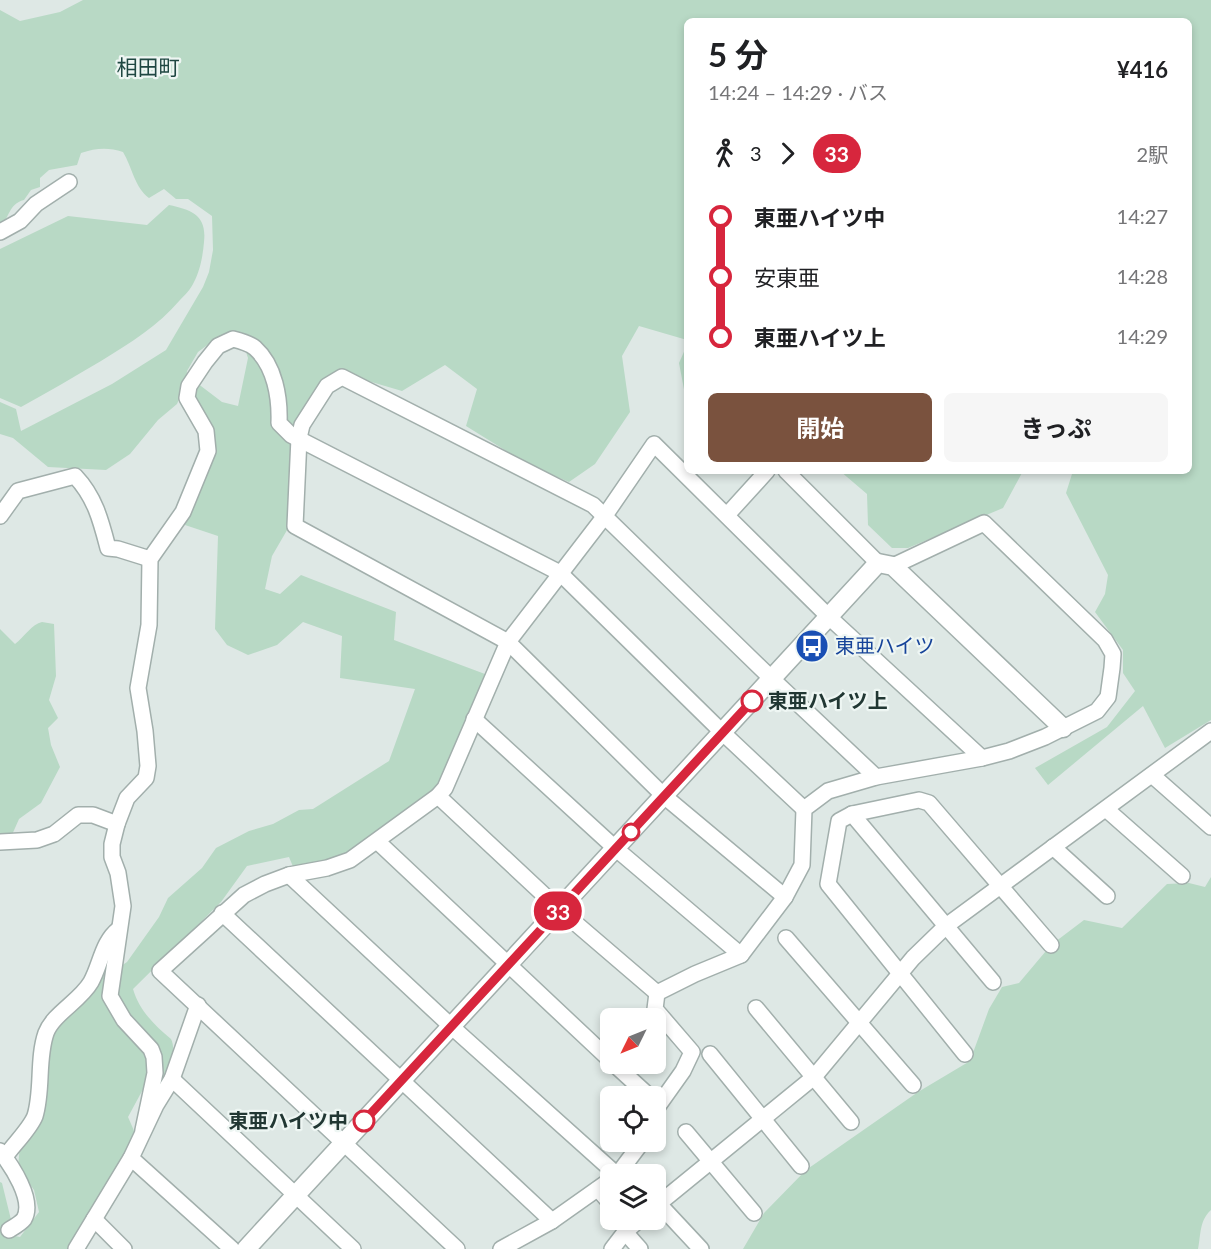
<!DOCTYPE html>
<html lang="ja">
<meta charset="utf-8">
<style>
body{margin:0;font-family:Lato,"Noto Sans JP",sans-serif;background:#f6f6f6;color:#202124;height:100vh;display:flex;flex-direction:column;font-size:22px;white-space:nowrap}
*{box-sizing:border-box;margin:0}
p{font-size:20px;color:#757577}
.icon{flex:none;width:33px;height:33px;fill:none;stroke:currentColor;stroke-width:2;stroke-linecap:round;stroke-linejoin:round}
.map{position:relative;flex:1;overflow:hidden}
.drawer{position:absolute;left:684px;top:18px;width:508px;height:456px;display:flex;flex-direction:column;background:#fff;border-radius:9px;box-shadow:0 3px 9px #0003}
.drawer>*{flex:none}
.badge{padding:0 12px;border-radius:20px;font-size:21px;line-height:39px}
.needle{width:39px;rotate:227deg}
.buttons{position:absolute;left:600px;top:1008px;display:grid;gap:12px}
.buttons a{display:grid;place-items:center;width:66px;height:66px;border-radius:9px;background:#fff;box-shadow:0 3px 9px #0003;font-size:30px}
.map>.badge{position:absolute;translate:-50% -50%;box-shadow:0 0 0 3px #fff}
.legs{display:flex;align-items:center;gap:9px;height:66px;padding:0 24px;font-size:20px}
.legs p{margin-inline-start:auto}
.summary{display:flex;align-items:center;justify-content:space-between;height:102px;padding:0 24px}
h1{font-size:33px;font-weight:700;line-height:45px}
.primary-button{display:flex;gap:12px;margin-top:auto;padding:12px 24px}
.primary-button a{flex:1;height:69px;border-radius:9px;background:#7a523e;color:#fff;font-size:24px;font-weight:700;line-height:69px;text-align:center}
.primary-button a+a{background:#f6f6f6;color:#202124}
ul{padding:0 24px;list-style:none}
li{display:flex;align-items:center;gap:21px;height:60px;font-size:22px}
li i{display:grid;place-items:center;width:9px;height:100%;margin:0 8px;background:currentColor}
li i::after{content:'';width:15px;height:15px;margin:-8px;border:4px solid;border-radius:50%;background:#fff}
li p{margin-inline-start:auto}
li:first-child i{background:linear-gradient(#0000 50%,currentColor 0)}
li:last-child i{background:linear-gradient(currentColor 50%,#0000 0)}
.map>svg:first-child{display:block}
</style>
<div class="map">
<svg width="1211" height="1249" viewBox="0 0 1211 1249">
<rect width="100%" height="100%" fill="#dee8e5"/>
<g fill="#b8d9c5">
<path d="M83,0h1128v720l-46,28 -22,-42 -95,79 -13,-17 72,-41 28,-36 -12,-18v-23l-28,-38 10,-18 3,-19 -42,-82 6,-19 4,-3h114v-450h-503v319l-48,-14 -17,30 8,56 -35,52 -26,18 -40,-17 -63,-39 11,-37 -32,-24 -43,26 -61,-18 -42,49 -9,103 -18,31 -7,33 15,5 21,-19 95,37 -2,28 99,37 -55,119 -88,64 -56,9 -5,-12 -42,9 -26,36 -88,87c6,21 21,36 38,50 8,16 -8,42 -17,57l4,-23 -41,-70 1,-35 9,-6 32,-45 9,-19 34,-30 14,-20 33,-17 24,-7 26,-14 14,-1 76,-48 26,-72 -75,-11 2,-42 -39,-14 -26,23 -29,10 -21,-10 -12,-16 3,-93 -33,-11 1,-6 26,-66 -21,-59 6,-11 25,19 16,4 10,-48 -3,-9 -31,-9 -16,12 -11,19 -1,13 -9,20 -19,16 -28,34 -24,16 -58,-3 -35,-29 -13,-4v-32l16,7 5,22 91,-47 54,-34 37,-63 6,-15 4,-22 -1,-34 -24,-17h-12l-12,-10 -15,9c-14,-10 -17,-31 -26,-46 -15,-5 -27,-4 -42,1l-4,12 -28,5 -9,8v9l-9,3 -7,10c-16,4 -14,18 -24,27v-217l20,11 40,-9z"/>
<path d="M169,205c23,5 38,10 35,37 -1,13 -4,29 -10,40 -3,7 -9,13 -14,18 -22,26 -50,43 -79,61 -27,16 -53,31 -80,46l-21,-9v-149l68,-33 79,9z"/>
<path d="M687,345v60l-8,-42z"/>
<path d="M840,471h183l-20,37 -95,40h-16l-24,-23 -1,-31z"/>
<path d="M42,622l12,2 2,52 -7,24 9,18 -10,10 3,17 9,22 -19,36 -22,16 -8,18h-11v-208l15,15c9,-7 17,-20 27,-22z"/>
<path d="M1211,877v333c-12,11 -10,25 -13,39h-455l21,-36 42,-43 112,-78 52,-31 19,-52 13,-22 17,-4 32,-38 33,-25 38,8 45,-44 22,-1 16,4z"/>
<path d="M115,940l-9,57 42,55v28l-20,37 7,16 -2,7 -63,109h-70v-67l2,1 13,53 5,1 19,-25 -5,-22 -16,-23 2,-22 31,-110z"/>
</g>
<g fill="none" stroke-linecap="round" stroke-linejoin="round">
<defs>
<g id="minor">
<path d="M0,232l20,-11 16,-17 33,-22"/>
<path d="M786,471l92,92"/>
<path d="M727,515l40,-44"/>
<path d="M0,516l18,-25 57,-15c20,21 26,45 33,72l10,1 32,10"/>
<path d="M474,719l141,129 126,107"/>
<path d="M1152,775l59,52"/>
<path d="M438,796l121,113 98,84"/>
<path d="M1106,809l76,67"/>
<path d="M852,814l141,168"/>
<path d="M0,842l37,-2 17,-6 24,-19h15l24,9"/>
<path d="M378,842l232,218"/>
<path d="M1053,847l54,49"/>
<path d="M289,875l163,152 164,147"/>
<path d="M785,897l-121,-101 -156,-154 -213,-116 4,-88 3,-13 25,-39 15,-9 251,128 179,174 104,98"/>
<path d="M222,913l330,308"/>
<path d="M786,938l127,147"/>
<path d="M756,1008l95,114"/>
<path d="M710,1054l91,112"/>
<path d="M965,1054l-137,-170 11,-63 13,-7 67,-14 10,3 122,142"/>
<path d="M614,1064l35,32"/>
<path d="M172,1079l181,170"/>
<path d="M656,1109l27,-38 9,-19 -37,-43 2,-16 38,-19 46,-19 44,-58 17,-32 2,-56 24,-18 48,-14 106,-19 27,-7 36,-14 52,-26 11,-14 4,-29 1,-14 -8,-14 -121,-117 -91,43"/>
<path d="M143,1130l12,-57 -1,-16 -3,-8 -27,-29 -14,-24 13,-90 -5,-33 -6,-16v-13l5,-20 10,-26 19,-20 2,-12 -3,-35 -7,-43 11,-63 1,-66 33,-47 25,-61 -2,-20 -19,-33 2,-12 16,-24 13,-16 15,-7c8,2 16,4 22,9 20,18 25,50 24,75l12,12 269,138 163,160 81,76"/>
<path d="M686,1132l68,81"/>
<path d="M0,1151c11,14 35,49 24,68 -3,4 -10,8 -15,11"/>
<path d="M5,1157c8,-12 25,-28 30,-41 8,-26 2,-57 11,-83 7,-19 34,-32 45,-51 10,-18 11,-40 28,-53"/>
<path d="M131,1158l101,91"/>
<path d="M618,1174l24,-32"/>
<path d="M598,1189l12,14"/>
<path d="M659,1204l42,45"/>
<path d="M656,1206l158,-129 99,-119 33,-32 265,-195"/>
<path d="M94,1219l30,30"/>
<path d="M625,1232l15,17"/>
<path d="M76,1249l55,-91 25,-53 16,-26 26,-74"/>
<path d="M457,1249l-297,-278 84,-76 21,-11 24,-9 38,-7 23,-8 88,-64 7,-8 63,-146 96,-125 50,-73 175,173 153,141"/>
<path d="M501,1249l51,-28 58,-41"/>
<path d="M612,1249l13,-17 14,-12"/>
</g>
<path id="tertiary" d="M246,1249l632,-686 15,3 170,162"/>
</defs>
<use href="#minor" stroke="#a2afac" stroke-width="18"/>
<use href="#tertiary" stroke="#a2afac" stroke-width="21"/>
<use href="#minor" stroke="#fff" stroke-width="15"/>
<use href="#tertiary" stroke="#fff" stroke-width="18"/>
</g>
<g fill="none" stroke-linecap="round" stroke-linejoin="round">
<defs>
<path id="line-1" d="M364,1121l388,-420"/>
</defs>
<use href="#line-1" stroke="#fff" stroke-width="14"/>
<use href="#line-1" stroke="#d7263d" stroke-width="9"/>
</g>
<defs>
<symbol id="bus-disc" viewBox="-11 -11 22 22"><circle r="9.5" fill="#1a4fb4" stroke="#eef6f3"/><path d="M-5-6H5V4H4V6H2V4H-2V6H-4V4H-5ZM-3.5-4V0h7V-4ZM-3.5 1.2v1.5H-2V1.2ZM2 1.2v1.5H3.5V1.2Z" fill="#fff"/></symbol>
</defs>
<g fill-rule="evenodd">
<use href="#bus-disc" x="793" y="627" width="38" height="38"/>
</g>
<g fill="#fff" stroke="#d7263d" stroke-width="3">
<circle cx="752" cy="701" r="10"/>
<circle cx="631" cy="832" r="8"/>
<circle cx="364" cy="1121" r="10"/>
</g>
<g text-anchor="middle" stroke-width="4.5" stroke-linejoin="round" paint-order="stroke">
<g font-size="20" fill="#164399" stroke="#eef6f3" text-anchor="start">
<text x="835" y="653">東亜ハイツ</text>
</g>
<g font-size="20" font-weight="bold" fill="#213733" stroke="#eef6f3" text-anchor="start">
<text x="768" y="708">東亜ハイツ上</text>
<text x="348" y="1128" text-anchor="end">東亜ハイツ中</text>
</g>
<g font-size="21" fill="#1f4742" stroke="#eef6f3">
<text x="148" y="75">相田町</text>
</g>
</g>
</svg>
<div class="buttons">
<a><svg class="needle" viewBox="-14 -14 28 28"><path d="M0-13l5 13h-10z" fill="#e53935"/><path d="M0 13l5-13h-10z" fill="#757577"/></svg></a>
<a><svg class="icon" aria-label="locate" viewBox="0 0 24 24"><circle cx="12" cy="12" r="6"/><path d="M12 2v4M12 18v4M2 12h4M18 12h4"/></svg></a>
<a><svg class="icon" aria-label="layers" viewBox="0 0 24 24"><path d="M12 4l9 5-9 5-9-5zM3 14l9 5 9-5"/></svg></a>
</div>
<b class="badge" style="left:558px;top:911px;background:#d7263d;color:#fff">33</b>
<section class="drawer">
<div class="summary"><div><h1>5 分</h1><p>14:24 – 14:29 · バス</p></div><b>¥416</b></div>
<div class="legs"><svg class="icon" aria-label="walk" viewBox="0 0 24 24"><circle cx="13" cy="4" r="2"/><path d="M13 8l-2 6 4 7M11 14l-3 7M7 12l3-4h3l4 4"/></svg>3<svg class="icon" aria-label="forward" viewBox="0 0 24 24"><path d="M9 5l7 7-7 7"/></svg><b class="badge" style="background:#d7263d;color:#fff">33</b><p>2駅</p></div>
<ul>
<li><i style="color:#d7263d"></i><b>東亜ハイツ中</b><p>14:27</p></li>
<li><i style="color:#d7263d"></i><span>安東亜</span><p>14:28</p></li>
<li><i style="color:#d7263d"></i><b>東亜ハイツ上</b><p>14:29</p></li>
</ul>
<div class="primary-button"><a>開始</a><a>きっぷ</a></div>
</section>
</div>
